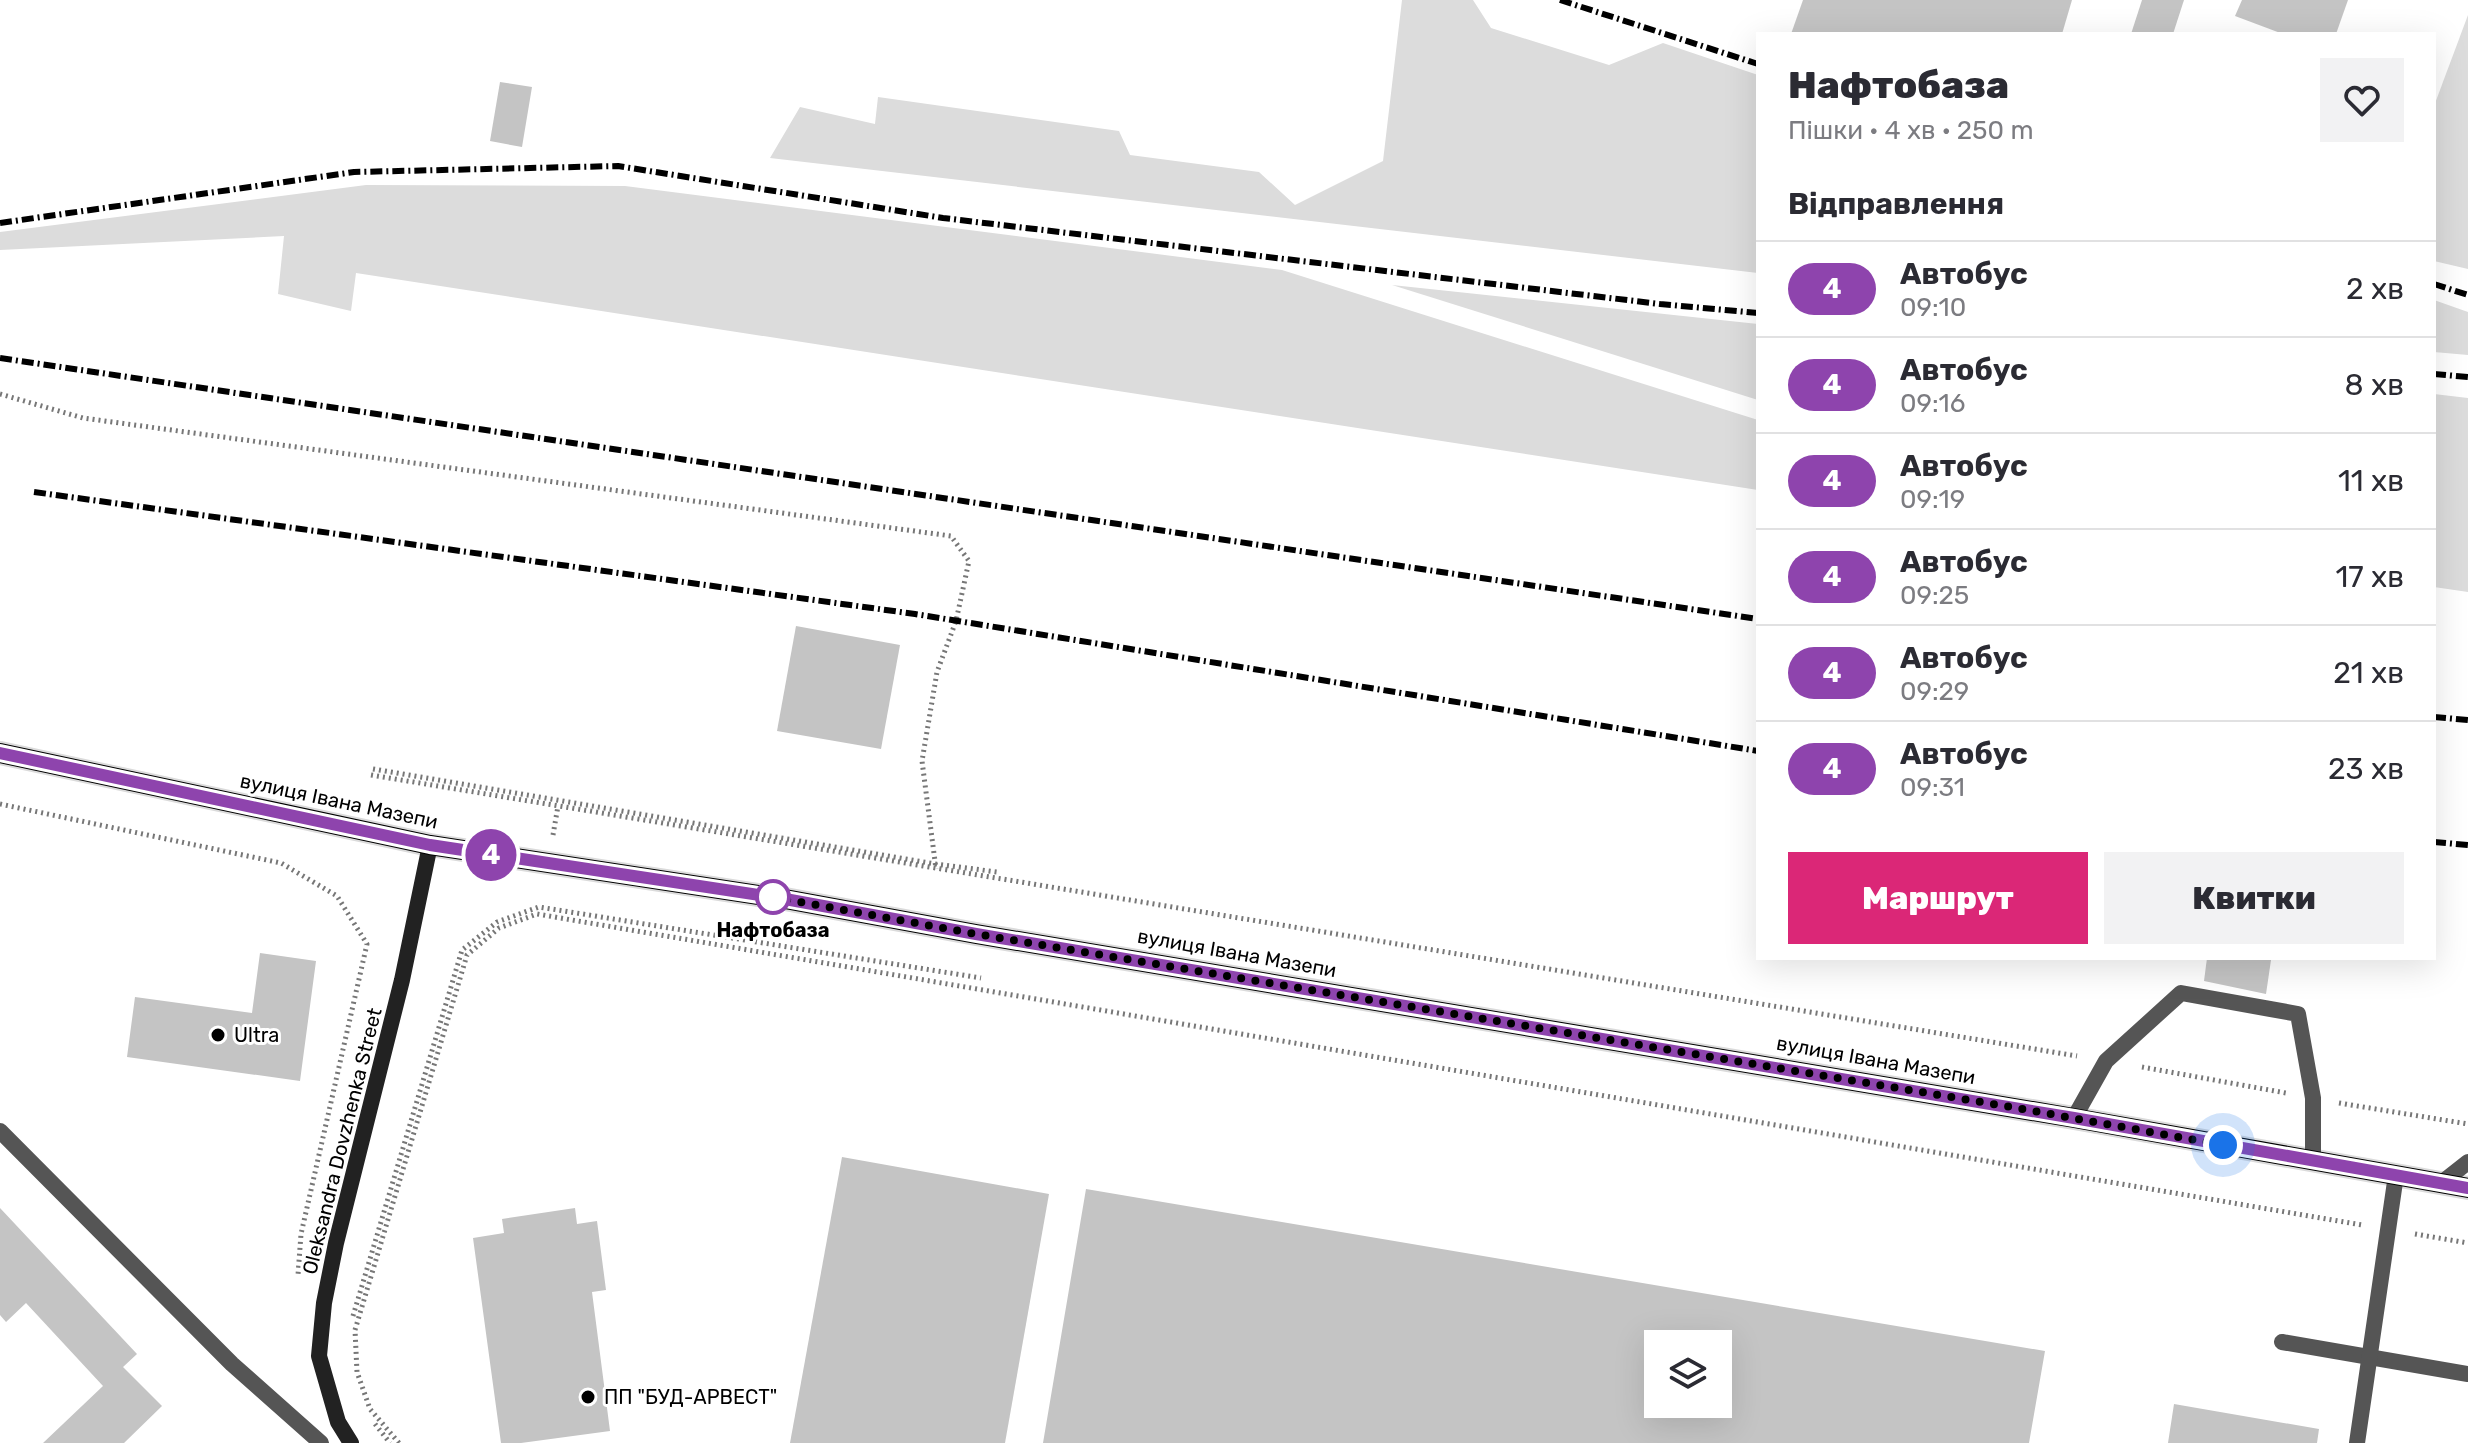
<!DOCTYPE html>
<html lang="uk">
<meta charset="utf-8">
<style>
body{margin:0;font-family:Rubik,sans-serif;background:#f2f2f3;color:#2b2b33;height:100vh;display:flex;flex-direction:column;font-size:30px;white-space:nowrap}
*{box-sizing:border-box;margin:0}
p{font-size:26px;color:#7c7c81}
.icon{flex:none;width:44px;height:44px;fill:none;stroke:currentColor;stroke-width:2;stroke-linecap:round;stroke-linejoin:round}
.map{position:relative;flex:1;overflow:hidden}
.side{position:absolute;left:1756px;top:32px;width:680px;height:928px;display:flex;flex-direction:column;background:#fff;border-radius:0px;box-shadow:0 8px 32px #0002}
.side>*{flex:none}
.badge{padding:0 16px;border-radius:26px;font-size:28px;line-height:52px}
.buttons{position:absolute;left:1644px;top:1330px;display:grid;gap:16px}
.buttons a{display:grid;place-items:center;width:88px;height:88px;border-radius:0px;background:#fff;box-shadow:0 8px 32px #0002;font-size:40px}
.you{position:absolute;width:40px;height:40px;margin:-20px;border:6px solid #fff;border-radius:50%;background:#1a73e8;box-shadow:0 0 0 12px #1a73e833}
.map>.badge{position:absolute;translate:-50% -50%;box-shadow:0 0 0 4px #fff}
h2{padding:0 32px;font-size:30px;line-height:72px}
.round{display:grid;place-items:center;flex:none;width:84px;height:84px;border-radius:0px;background:#f2f2f3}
.head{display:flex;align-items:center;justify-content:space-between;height:136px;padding:0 32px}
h1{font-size:38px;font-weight:800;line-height:60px}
.button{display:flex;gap:16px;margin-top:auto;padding:16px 32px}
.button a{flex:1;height:92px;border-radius:0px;background:#db2777;color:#fff;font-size:32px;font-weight:800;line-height:92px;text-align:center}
.button a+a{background:#f2f2f3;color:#2b2b33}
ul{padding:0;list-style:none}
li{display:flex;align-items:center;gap:24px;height:96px;padding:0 32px;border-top:2px solid #e1e1e2}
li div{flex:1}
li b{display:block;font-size:30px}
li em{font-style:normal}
li .badge{min-width:88px;font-weight:700;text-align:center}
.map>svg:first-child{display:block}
</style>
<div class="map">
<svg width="2468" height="1443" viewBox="0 0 2468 1443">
<rect width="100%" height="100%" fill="#fff"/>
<g fill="#dcdcdc">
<path d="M1402,0h71l18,28 118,37 54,-22 95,32v198l-988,-115 30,-51 75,17 3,-27 241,34 11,24 129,17 36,33 88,-44z"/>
<path d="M2468,15v254l-34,-8v-155z"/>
<path d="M366,185l259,1 657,84 476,150v70l-1402,-217 -5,38 -73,-17 6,-58 -284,14v-18z"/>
<path d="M1392,285l366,39v76z"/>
<path d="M2434,300l34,12v43l-34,-3z"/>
<path d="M2434,394l34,4v194l-34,-5z"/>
</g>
<g fill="#c4c4c4" fill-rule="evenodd">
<path d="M1803,0h269l-10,34h-271z"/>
<path d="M2142,0h42l-11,34h-42z"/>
<path d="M2242,0h106l-12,34h-53l-48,-18z"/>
<path d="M500,82l32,5 -10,60 -32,-6z"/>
<path d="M796,626l104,19 -19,104 -104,-18z"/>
<path d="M260,953l56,8 -16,120 -173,-24 8,-60 117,16z"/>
<path d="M2207,958h58l6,2 -5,34 -62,-13z"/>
<path d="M842,1157l207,37 -44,249h-215z"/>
<path d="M1086,1189l959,162 -16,92h-986zM1658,1344h60v60h-60z"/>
<path d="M0,1208l137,146 -14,13 39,39 -38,37h-81l60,-57 -77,-83 -20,19 -6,-7z"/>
<path d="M575,1208l2,16 20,-3 9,69 -14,2 18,139 -89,12h-20l-28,-205 31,-5 -2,-14z"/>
<path d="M2174,1404l145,25 -2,14h-149z"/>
</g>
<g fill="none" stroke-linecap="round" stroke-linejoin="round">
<defs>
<path id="primary" d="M0,753l430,92 355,54 191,35 1098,184 394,70"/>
</defs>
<use href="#primary" stroke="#dbdbdb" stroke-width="24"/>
<g stroke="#777" stroke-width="5" stroke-dasharray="2 4" stroke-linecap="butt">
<path d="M0,394l83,24 868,118 18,25 -13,60 -19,51 -15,89 14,108"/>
<path d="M373,769l563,95 61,8"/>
<path d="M371,775l1706,281"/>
<path d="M0,804l281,59 56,33 30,48 -66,290 -3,41"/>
<path d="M553,835l5,-29"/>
<path d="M2142,1067l144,26"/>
<path d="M2339,1103l129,21"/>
<path d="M2415,1234l53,9"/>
<path d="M353,1316l109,-366 35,-28 42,-15 442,71"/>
<path d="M375,1424l15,19"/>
<path d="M399,1443l-29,-34 -13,-37 -2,-42 112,-375 32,-27 38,-14 1825,311"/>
</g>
<g stroke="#555" stroke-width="16">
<path d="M2074,1118l32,-57 75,-68 117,21 15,84v63"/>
<path d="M2440,1184l28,-22"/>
<path d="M2282,1342l186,32"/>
<path d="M2357,1443l39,-268"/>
</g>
<path stroke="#555" stroke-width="16" d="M0,1131l232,233 89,79"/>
<path stroke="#222" stroke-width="16" d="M351,1443l-13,-21 -19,-66 5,-53 12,-60 66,-263 28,-135"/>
<use href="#primary" stroke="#000" stroke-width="20"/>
<g stroke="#000" stroke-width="6" stroke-dasharray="12 4 2 4" stroke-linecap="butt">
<path d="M1560,0l198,64"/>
<path d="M0,223l354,-51 264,-6 325,52 717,86 98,9"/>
<path d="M2434,284l34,11"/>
<path d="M0,358l1758,261"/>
<path d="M2434,374l34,3"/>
<path d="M34,492l881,122 843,137"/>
<path d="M2434,717l34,3"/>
<path d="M2434,842l34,3"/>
</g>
</g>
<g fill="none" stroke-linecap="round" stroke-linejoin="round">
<defs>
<path id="line" d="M0,753l430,92 355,54 191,35 1098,184 394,70"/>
</defs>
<use href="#line" stroke="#fff" stroke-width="18"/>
<use href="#line" stroke="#8e44ad" stroke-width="12"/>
<path stroke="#000" stroke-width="8" stroke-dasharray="0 14.4" d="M773,897l203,37 1035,173 212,38"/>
</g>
<circle fill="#fff" stroke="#8e44ad" stroke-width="4" cx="773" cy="897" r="16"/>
<g fill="#000" stroke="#fff" stroke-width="3">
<circle cx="218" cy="1035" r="8"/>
<circle cx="588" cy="1397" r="8"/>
</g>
<g text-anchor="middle" stroke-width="6" stroke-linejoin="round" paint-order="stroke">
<g font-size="20" fill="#000" stroke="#fff">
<text transform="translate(339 801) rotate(12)" y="7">вулиця Івана Мазепи</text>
<text transform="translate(1237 953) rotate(10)" y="7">вулиця Івана Мазепи</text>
<text transform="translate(1876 1060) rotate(10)" y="7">вулиця Івана Мазепи</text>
<text transform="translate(342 1141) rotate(-76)" y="7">Oleksandra Dovzhenka Street</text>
</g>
<g font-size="20" font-weight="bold" fill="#000" stroke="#fff">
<text x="773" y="937">Нафтобаза</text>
</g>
<g font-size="20" fill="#000" stroke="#fff" text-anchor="start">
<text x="234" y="1042">Ultra</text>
<text x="604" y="1404">ПП "БУД-АРВЕСТ"</text>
</g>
</g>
</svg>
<div class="buttons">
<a><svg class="icon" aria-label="layers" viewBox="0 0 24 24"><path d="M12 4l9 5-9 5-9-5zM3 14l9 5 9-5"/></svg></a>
</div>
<div class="you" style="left:2223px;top:1145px"></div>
<b class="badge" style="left:491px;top:855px;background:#8e44ad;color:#fff">4</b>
<section class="side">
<div class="head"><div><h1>Нафтобаза</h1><p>Пішки · 4 хв · 250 m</p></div><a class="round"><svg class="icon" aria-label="heart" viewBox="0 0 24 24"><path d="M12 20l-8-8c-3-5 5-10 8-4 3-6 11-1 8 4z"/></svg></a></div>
<h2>Відправлення</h2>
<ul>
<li><span class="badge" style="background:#8e44ad;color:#fff">4</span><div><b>Автобус</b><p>09:10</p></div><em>2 хв</em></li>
<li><span class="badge" style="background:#8e44ad;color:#fff">4</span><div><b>Автобус</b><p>09:16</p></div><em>8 хв</em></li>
<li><span class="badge" style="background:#8e44ad;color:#fff">4</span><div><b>Автобус</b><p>09:19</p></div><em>11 хв</em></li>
<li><span class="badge" style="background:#8e44ad;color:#fff">4</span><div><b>Автобус</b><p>09:25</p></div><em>17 хв</em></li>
<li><span class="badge" style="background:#8e44ad;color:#fff">4</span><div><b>Автобус</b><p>09:29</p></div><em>21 хв</em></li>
<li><span class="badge" style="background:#8e44ad;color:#fff">4</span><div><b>Автобус</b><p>09:31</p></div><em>23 хв</em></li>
</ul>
<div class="button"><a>Маршрут</a><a>Квитки</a></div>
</section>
</div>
